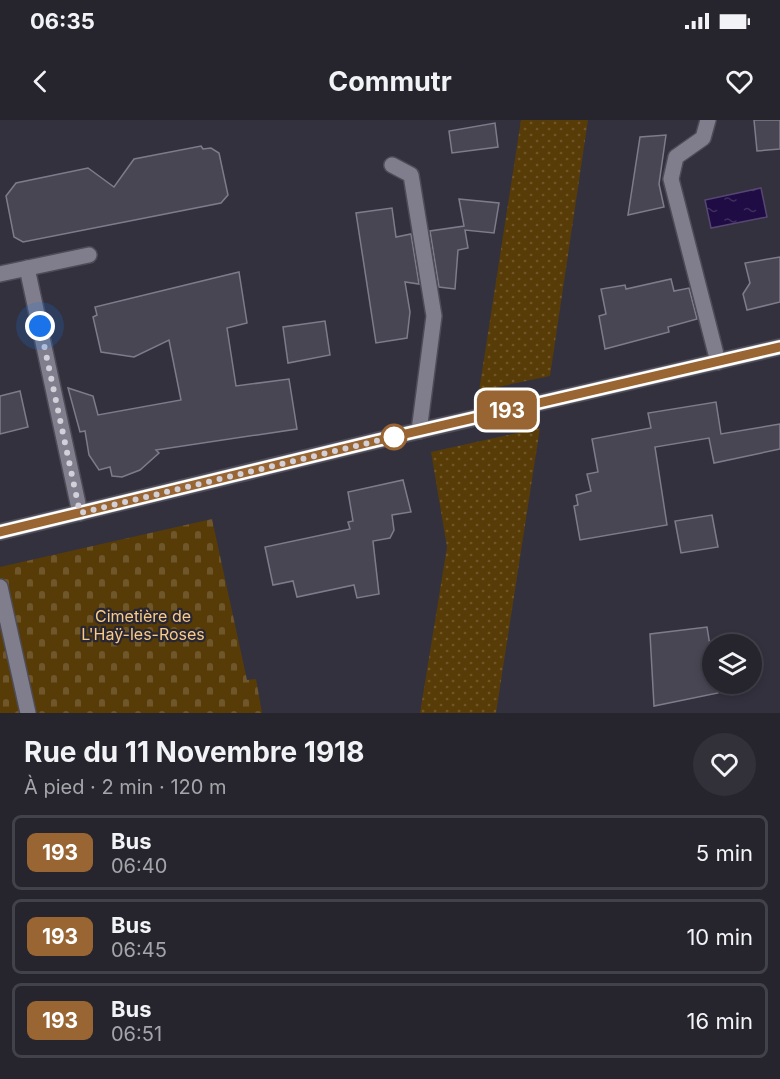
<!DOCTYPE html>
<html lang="fr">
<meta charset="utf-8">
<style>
body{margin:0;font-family:Inter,sans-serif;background:#32313a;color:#f1f3f6;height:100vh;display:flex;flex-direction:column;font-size:22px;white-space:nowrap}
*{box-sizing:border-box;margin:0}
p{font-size:20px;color:#a4a5aa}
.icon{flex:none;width:33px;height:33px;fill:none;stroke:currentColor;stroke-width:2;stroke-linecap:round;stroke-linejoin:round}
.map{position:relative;height:593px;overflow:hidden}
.panel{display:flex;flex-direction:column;background:#26252e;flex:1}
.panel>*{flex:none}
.badge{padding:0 12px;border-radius:9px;font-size:21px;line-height:39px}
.buttons{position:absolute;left:702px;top:514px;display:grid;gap:12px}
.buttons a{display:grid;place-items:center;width:60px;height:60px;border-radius:50%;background:#26252e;box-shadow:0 3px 9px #0003,0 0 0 2px #42424a;font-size:30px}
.you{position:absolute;width:30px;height:30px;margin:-15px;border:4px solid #fff;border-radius:50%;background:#1a73e8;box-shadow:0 0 0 9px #1a73e833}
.map>.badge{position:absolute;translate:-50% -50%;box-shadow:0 0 0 3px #fff}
.round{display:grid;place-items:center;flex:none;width:63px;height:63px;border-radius:32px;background:#32313a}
.head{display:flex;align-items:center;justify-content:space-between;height:102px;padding:0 24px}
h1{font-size:28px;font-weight:700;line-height:45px}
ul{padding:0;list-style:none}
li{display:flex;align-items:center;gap:18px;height:75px;margin:0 12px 9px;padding:0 12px;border:3px solid #42424a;border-radius:9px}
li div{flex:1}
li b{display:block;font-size:22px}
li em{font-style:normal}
li .badge{min-width:66px;font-weight:700;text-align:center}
.status{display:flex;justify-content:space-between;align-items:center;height:42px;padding:0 30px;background:#26252e;direction:ltr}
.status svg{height:16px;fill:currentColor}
header{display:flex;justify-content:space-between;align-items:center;height:78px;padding:0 24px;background:#26252e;font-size:27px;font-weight:700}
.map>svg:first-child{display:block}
</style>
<div class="status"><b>06:35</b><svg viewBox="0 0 49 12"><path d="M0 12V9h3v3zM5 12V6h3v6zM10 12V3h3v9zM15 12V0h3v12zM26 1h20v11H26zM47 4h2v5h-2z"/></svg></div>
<header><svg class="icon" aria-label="back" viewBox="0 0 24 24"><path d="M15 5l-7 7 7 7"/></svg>Commutr<svg class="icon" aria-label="heart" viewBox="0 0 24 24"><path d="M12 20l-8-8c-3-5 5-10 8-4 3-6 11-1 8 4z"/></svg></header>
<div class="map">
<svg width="780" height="593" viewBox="0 0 780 593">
<defs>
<pattern id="green-dots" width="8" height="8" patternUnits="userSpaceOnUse" patternTransform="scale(1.5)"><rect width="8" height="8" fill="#583c07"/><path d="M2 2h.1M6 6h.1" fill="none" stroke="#6f572b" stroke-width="1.8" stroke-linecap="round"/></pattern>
<pattern id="cemetery-stones" width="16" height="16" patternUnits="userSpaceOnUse" patternTransform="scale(1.5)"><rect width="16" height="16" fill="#583c07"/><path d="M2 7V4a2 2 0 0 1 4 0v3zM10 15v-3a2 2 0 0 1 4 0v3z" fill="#6f572b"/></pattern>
<pattern id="water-ripples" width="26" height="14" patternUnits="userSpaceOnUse" patternTransform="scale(1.5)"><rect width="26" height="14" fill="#1f0c44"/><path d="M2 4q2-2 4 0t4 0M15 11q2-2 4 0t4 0" fill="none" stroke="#3f2e5e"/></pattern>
</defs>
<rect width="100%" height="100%" fill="#33313e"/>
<g fill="url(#green-dots)">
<path d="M521,0h67l-38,256 -71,15z"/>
<path d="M540,308l-44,285h-76l27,-166 -16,-95z"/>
</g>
<path fill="url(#cemetery-stones)" d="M212,399l35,161 9,-1 6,34h-262v-146z"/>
<path fill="url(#water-ripples)" stroke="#554771" stroke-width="1.5" d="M761,68l6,29 -56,11 -6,-28z"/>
<g fill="#494654" stroke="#7e7c8b" stroke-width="1.5">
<path d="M754,0h26v29l-23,2z"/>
<path d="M495,3l3,24 -46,6 -3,-22z"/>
<path d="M666,15l-7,49 5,23 -36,8 12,-78z"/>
<path d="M201,26l2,3 8,-1 8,5 9,42 -7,8 -198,39 -9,-5 -8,-41 10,-13 72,-15 26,19 20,-28z"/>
<path d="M459,79l40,4 -5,30 -29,-3 3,18 -10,2 -3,39 -16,-2 -9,-56 34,-5z"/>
<path d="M392,88l4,29 15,-3 8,50 -14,-2 5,30 -3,26 -31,5 -20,-130z"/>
<path d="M780,137v45l-33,8 -4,-16 7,-11 -5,-20z"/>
<path d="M239,152l8,51 -20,5 9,58 53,-7 8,50 -141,21 3,3 -19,17 -18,7 -10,-1 -2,-9 -11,3 -10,-15 -4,-24 -5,1 -12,-44 25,8 5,19 83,-15 -12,-60 -35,17 -33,-5 -8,-35 4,-2 -2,-8z"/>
<path d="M671,159l3,12 15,-3 8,31 -29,8 1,5 -64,17 -6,-33 7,-2 -5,-25 24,-4 1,4z"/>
<path d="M325,201l5,34 -42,8 -5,-36z"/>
<path d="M20,271l8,36 -28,7v-38z"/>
<path d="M716,282l5,32 59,-10v25l-66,14 -5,-25 -54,9 12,78 -87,15 -6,-34 4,-1 -2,-10 15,-4 -4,-17 11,-2 -6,-33 59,-11 -3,-15z"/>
<path d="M403,360l8,32 -19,3 2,15 -4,8 -17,3 6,53 -22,4 -3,-13 -57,12 -4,-16 -20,4 -8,-38 85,-18 -2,-7 5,-1 -5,-29z"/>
<path d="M712,395l6,32 -37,6 -6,-32z"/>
<path d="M707,507l5,31v26h5l1,9 -64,13 -4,-72z"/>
</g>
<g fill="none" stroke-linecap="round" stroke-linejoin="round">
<defs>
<g id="minor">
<path d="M708,0l-5,18 -27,19 -5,22 47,183"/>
<path d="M392,45l19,10 23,141 -15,115"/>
<path d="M27,148l53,245"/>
<path d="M0,154l89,-19"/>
<path d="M0,412l375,-91 405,-94"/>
<path d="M0,467l28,126"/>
</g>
</defs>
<use href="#minor" stroke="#4e4c57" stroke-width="18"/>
<use href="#minor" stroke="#807e8d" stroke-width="15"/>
</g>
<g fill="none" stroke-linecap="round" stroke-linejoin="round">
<defs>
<path id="line" d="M0,412l375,-91 405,-94"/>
</defs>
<use href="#line" stroke="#fff" stroke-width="14"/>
<use href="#line" stroke="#963" stroke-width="9"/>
<path stroke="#d2d0d9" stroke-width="6" stroke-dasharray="0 10.8" d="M40,206l40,187 317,-77 -3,1"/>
</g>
<circle fill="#fff" stroke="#963" stroke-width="3" cx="394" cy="317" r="12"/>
<g text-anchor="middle" stroke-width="4.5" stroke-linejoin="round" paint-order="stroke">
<g font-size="16" fill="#f9cb85" stroke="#292734">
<text x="143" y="502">Cimetière de<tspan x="143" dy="18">L'Haÿ-les-Roses</tspan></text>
</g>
</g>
</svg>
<div class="buttons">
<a><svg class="icon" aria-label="layers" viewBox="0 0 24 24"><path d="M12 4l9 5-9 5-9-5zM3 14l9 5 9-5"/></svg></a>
</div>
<div class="you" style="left:40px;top:206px"></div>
<b class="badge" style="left:507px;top:290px;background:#963;color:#fff">193</b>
</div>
<section class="panel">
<div class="head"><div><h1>Rue du 11 Novembre 1918</h1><p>À pied · 2 min · 120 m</p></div><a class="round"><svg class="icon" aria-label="heart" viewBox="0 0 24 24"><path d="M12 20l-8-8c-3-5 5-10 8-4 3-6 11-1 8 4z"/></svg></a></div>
<ul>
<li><span class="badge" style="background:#963;color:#fff">193</span><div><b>Bus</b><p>06:40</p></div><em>5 min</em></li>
<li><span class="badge" style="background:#963;color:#fff">193</span><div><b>Bus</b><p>06:45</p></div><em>10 min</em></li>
<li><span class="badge" style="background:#963;color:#fff">193</span><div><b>Bus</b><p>06:51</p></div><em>16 min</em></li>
</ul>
</section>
